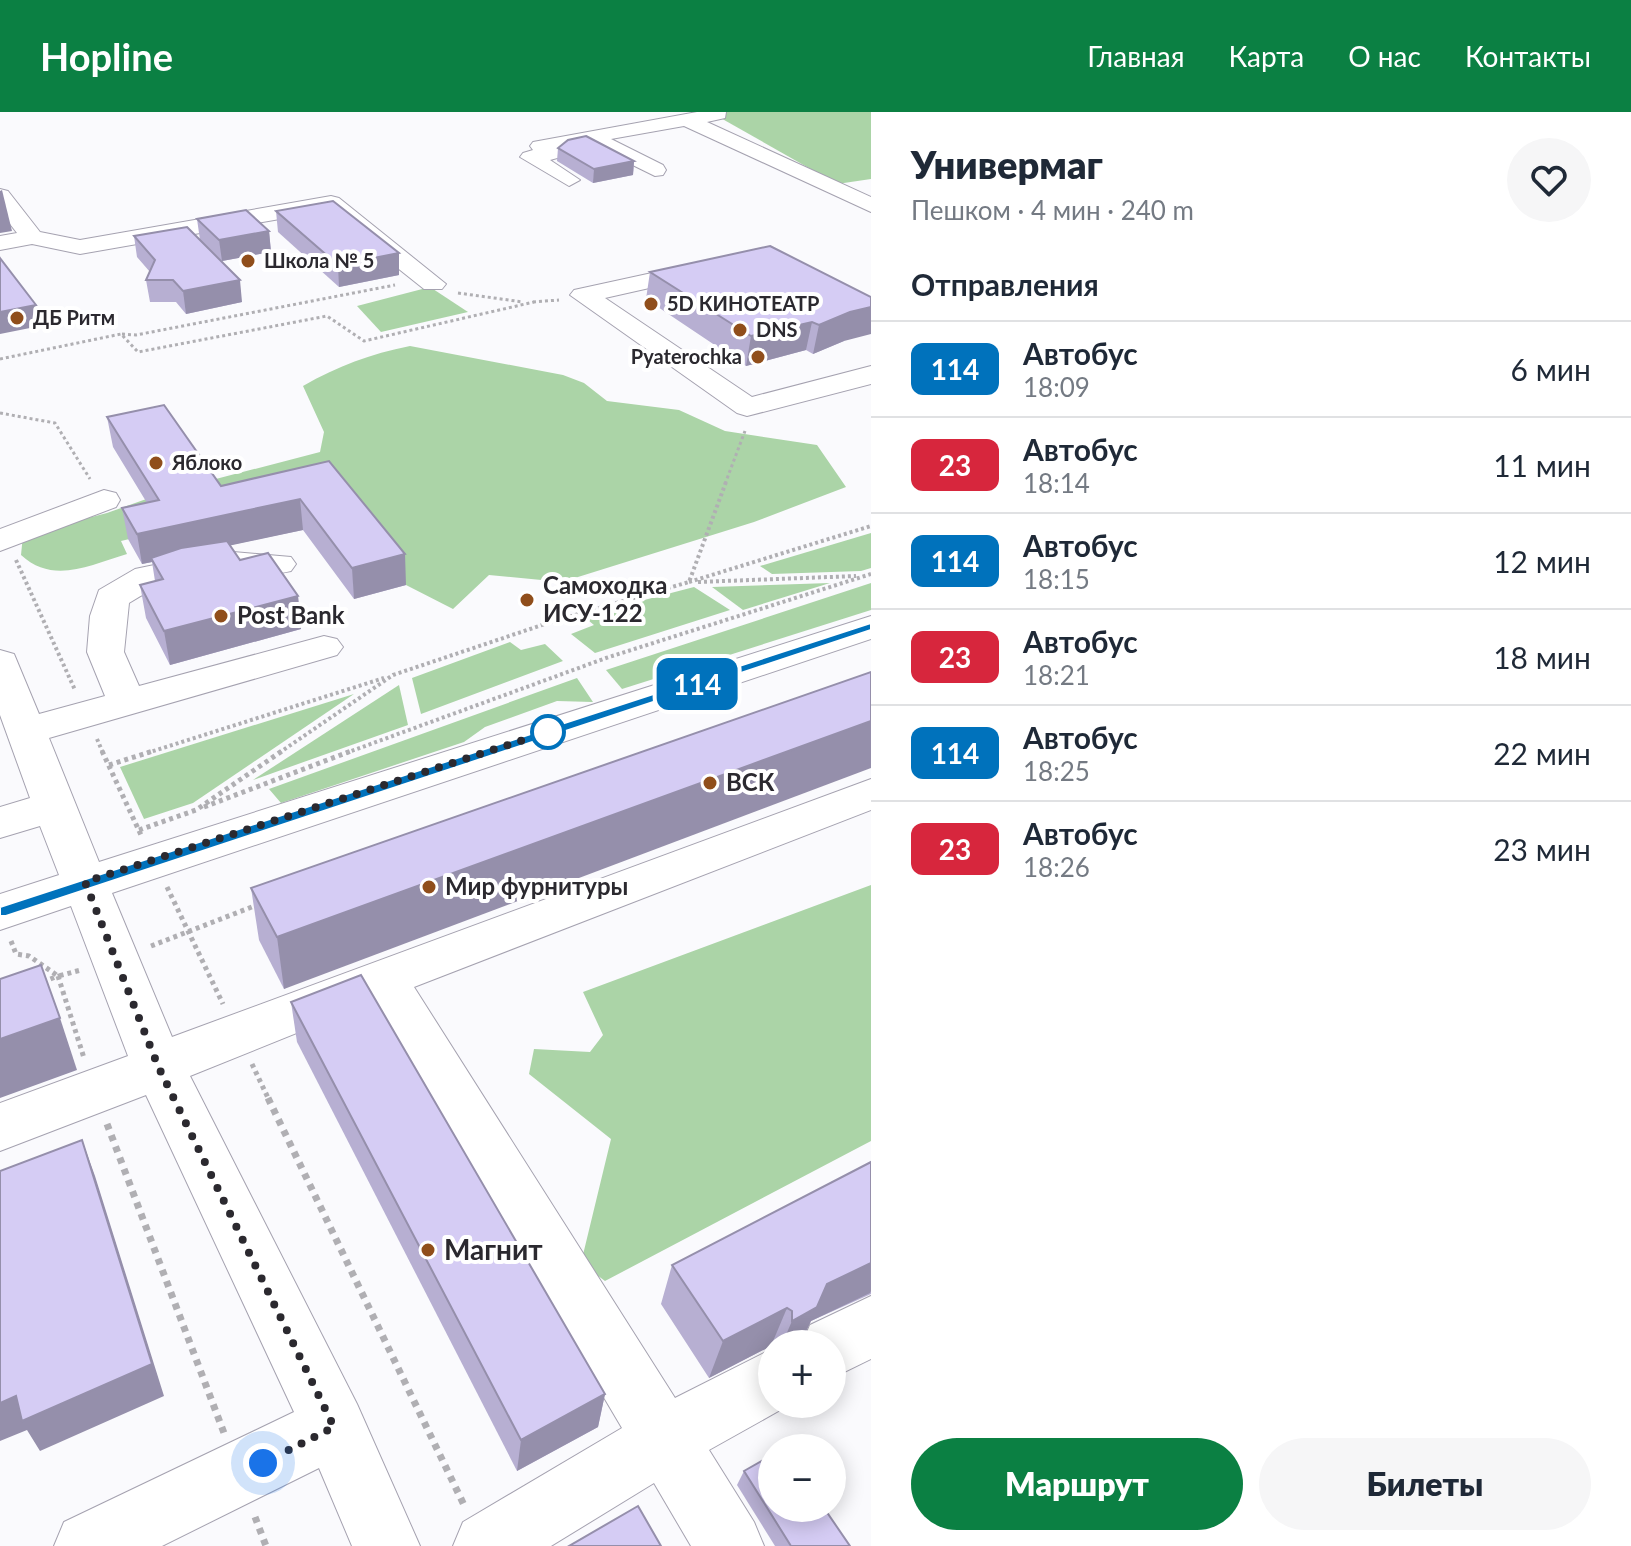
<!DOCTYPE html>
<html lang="ru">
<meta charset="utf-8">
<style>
body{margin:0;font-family:Lato,sans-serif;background:#f6f6f7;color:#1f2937;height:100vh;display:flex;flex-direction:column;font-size:30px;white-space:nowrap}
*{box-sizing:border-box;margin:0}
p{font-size:26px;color:#747a83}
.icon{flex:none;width:44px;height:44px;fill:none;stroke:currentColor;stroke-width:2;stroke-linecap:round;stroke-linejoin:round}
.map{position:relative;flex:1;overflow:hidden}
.drawer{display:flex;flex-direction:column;background:#fff;width:760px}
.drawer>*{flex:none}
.badge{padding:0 16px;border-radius:12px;font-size:28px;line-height:52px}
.fabs{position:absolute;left:758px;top:1218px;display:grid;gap:16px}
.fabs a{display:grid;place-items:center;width:88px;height:88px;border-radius:50%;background:#fff;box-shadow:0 4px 20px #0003;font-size:40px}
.you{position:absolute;width:40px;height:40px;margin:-20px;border:6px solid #fff;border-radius:50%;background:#1a73e8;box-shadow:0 0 0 12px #1a73e833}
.map>.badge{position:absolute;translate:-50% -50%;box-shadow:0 0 0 4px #fff}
h2{padding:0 40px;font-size:30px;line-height:72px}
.round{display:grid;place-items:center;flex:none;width:84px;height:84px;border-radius:42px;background:#f6f6f7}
.summary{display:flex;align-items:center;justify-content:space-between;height:136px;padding:0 40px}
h1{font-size:38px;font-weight:800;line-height:60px}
.button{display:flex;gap:16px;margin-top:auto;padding:16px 40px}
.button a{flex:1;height:92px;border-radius:48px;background:#0b8043;color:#fff;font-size:32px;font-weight:800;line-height:92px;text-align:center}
.button a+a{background:#f6f6f7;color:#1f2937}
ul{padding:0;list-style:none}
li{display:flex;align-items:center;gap:24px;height:96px;padding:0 40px;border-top:2px solid #e0e1e3}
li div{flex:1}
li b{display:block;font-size:30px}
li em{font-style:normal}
li .badge{min-width:88px;font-weight:700;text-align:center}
header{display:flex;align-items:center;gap:48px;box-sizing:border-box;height:112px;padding:0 40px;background:#0b8043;color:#fff}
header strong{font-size:38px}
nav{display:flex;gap:44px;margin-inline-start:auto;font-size:28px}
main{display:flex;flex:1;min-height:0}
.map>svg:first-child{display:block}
</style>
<header>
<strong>Hopline</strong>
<nav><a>Главная</a><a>Карта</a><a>О нас</a><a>Контакты</a></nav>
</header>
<main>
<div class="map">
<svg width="871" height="1434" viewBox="0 0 871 1434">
<rect width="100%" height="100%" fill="#fafafd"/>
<g fill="#abd4a7">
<path d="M710,0h161v67l-34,5z"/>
<path d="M430,175l38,25 -87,20 -24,-26z"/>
<path d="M410,234l153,29 21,8 23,18 72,9 46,21 92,14 29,42 -92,35 -192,60 -73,-7 -36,34 -47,-24 -75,-94 -210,50 6,13c-38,11 -73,31 -106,1l2,-20 84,-22 59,-21 154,-40 4,-20 -21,-46c35,-20 67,-32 107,-40z"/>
<path d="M871,421v35l-10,3 -89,3 -12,-8z"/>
<path d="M830,471l-87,27 -31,-23z"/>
<path d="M871,471v27l-249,79 -16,-19z"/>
<path d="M694,475l36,23 -135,43 -24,-19 23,-9 -11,-9z"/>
<path d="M510,530l11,8 24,-6 18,17 -142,53 -9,-36z"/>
<path d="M577,566l16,24 -36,-1 -72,26 -21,15 -183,61 -12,-14z"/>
<path d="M399,573l9,40 -155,55z"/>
<path d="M354,582l-161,109 -49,16 -24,-52z"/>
<path d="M871,773v256l-266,140 -24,-18 30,-124 -82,-65 5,-25 56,3 13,-17 -20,-43z"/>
</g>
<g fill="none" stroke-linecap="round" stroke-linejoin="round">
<defs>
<g id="minor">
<path d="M697,0h29l-1,6 -18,4 164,75v15l-187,-86 -73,13 52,26 3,5 -3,5 -8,1 -67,-33 -27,5 3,5 -3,4 -11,3 30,20 -11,6 -49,-29 3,-4 10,-3 -3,-4 3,-4z"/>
<path d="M0,77l8,2 32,41 40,8 251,-44 8,2 107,86 -4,5h-18l-98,-78 -246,43 -48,-10 -32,6v-14l17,-3 -17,-22z"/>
<path d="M707,149l9,2 3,5 -3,5 -111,25 147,99 119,-31v18l-124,32 -10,-3 -167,-118 4,-5z"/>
<path d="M104,378l12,3 4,7 -4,7 -116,44v-22z"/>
<path d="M222,439l69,6 5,7 -5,7c-23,6 -45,-1 -68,0 -34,2 -66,14 -94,32l-5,49 15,34 185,-50 13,3 6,8 -6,8 -288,83 50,124 772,-246v23l-759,254 60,144 699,-258v31l-457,177 261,411 97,-49v55h19l-82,46 45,72 10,24h-73l-37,-63 -103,63h-98l10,-24 159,-94 -251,-425 -181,73 167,328 63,142h-68l-33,-78 -157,78h-108l10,-24 230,-110 -148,-317 -146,56v-48l128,-47 -57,-150 -71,24v-36l59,-19 -19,-49 -40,12v-31l30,-9 -30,-83v-65l14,4 25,60 66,-18 -18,-44 3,-36 9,-26 36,-21z"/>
<path d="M871,1184v63l-39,19v-34h-30l8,-19z"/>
</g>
</defs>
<use href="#minor" stroke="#a5a2b0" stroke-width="2"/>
<g stroke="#b0afb3" stroke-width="3" stroke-dasharray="3 3" stroke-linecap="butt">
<path d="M458,181l65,9"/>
<path d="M533,190l26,-2"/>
<path d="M122,222l14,1 259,-50"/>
<path d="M0,247l121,-25 17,18 189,-36 37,25 170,-39"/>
<path d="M0,301l55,10 35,56"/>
<path d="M725,372l20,-53"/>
</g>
<g stroke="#b0afb3" stroke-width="4" stroke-dasharray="3 3" stroke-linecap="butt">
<path d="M16,448l59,130"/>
<path d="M689,470l182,-56"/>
<path d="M698,470l158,-6"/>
<path d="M97,627l6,14"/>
<path d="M147,641l237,-75"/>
<path d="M279,641l114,-78 158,-53 138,-40 37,-100"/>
<path d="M346,641l260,-95 265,-84"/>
</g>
<g stroke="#b0afb3" stroke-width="5" stroke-dasharray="4 4" stroke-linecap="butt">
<path d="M102,639l39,84"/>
<path d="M109,653l44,-14"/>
<path d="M204,695l147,-56"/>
<path d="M139,718l57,-20 86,-59"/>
<path d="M167,775l56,117"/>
<path d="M11,829l5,13 13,2 29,20 23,-6"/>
<path d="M151,834l106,-41"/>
<path d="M43,870l15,-6 26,82"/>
<path d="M252,952l17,36"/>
</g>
<g stroke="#b0afb3" stroke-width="7" stroke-dasharray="6 6" stroke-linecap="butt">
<path d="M268,986l196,407"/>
<path d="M107,1012l117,309"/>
<path d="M255,1405l11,29"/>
</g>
<use href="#minor" fill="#fff" fill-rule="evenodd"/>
</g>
<g fill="#b7afd2">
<path d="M558,36l76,13 -1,14 -40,8 -36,-22z"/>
<path d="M276,99l123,42v22l-60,12 -61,-55z"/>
<path d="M197,107l72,12 2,21 -49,9 -22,-21z"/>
<path d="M134,124l108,66 -56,12 -10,-12h-26l-4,-22 4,-8 -13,-15z"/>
<path d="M770,134l74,95 -31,13 -7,-4 -60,16 -100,-67 4,-27z"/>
<path d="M107,305l114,69 108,-25 77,124 -52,14 -51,-69 -73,15 10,15 58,36 3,33 -131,36 -24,-47 -6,-33 15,-4 -3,-19 -10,2 -14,-25 -6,-31 25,-5 -34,-56z"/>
<path d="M871,560l-587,317 -25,-49 -8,-52z"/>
<path d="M291,890l314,392 -7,33 -81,44 -220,-429z"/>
<path d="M871,1050v132l-60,27 -11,23h-28v3l-1,-1 -62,32 -48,-74 11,-39z"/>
<path d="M744,1359l106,75h-75l-38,-61z"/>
</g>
<g fill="#958fab">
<path d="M634,49l-1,14 -40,8 1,-14z"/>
<path d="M2,78l10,41 -12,2v-42z"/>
<path d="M269,119l2,21 -49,9 -3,-21z"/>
<path d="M399,141v22l-60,12 -1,-22z"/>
<path d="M240,168l2,22 -56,12 -3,-23z"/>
<path d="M36,193l4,21 -40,8v-22z"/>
<path d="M871,195v27l-27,7 -31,13 6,-29 31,-13z"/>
<path d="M812,210l-6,28 -60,16 5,-30z"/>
<path d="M300,387l3,31 -150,32 -2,-4 1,4 -10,2 -5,-30z"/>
<path d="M405,442l1,31 -52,14 -2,-31z"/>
<path d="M298,484l3,33 -131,36 -6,-34z"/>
<path d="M871,609v47l-587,221 -7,-52z"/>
<path d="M60,906l17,52 -77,28v-59z"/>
<path d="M82,1028l13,36 69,220 -124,55 -13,-21 -27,11v-38l16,-7z"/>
<path d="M871,1151v28l-1,2 -59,28 -11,23h-18l10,-23 35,-37z"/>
<path d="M787,1196l-16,38 -62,32 14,-37z"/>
<path d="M605,1282l-7,33 -81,44 4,-31z"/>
</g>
<g fill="#d5ccf4" stroke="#958fab" stroke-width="2">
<path d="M586,24l48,25 -40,8 -36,-21 10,-8z"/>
<path d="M333,89l66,52 -61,12 -62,-54z"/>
<path d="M246,98l23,21 -50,9 -22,-21z"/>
<path d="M187,115l53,53 -57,11 -10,-11h-27l9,-20 -21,-24z"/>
<path d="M770,134l101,51v10l-21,5 -31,13 -7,-3 -61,14 -101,-64z"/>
<path d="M0,146l36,47 -36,7z"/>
<path d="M164,293l57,81 108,-25 76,93 -53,14 -52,-69 -163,35 -15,-26 37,-8 -52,-83z"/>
<path d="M227,429l13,19 28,-7 30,43 -134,35 -24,-46 23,-6 -12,-21 30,-10z"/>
<path d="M871,560v49l-594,216 -26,-49z"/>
<path d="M41,853l19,53 -60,21v-60z"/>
<path d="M361,863l244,419 -84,46 -230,-438z"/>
<path d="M82,1028l70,224 -130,57 -6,-25 -16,7v-232z"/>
<path d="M871,1050v101l-44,21 -10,23 -25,14v-10l-5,-3 -64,33 -51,-76z"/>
<path d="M772,1343v53h52l26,38h-59l-47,-75z"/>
<path d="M638,1394l23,40h-92z"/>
</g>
<path fill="#0072bc" stroke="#fff" stroke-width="2" d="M871,511v7l-865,286h-6v-9z"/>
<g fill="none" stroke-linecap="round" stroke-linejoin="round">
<path stroke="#2b292f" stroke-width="8" stroke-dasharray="0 14.4" d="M263,1351l71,-36 -176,-361 -73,-184 463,-150"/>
</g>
<g fill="#904e1b" stroke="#fff" stroke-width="3">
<circle cx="248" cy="149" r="8"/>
<circle cx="651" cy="192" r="8"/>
<circle cx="17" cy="206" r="8"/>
<circle cx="740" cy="218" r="8"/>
<circle cx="758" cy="245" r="8"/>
<circle cx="156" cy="351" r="8"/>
<circle cx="527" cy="488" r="8"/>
<circle cx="221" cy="504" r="8"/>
<circle cx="710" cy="671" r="8"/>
<circle cx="429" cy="775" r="8"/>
<circle cx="428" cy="1138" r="8"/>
</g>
<circle fill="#fff" stroke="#0072bc" stroke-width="4" cx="548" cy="620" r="16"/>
<g text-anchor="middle" stroke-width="8" stroke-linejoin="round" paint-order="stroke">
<g font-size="20" font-weight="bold" fill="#2b292f" stroke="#fff" text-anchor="start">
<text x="264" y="156">Школа № 5</text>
<text x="667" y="199">5D КИНОТЕАТР</text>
<text x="33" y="213">ДБ Ритм</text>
<text x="756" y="225">DNS</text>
<text x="742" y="252" text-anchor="end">Pyaterochka</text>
<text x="172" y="358">Яблоко</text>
</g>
<g font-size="24" font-weight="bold" fill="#2b292f" stroke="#fff" text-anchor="start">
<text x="543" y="482">Самоходка<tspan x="543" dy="28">ИСУ-122</tspan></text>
<text x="237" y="512">Post Bank</text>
<text x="726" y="679">ВСК</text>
<text x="445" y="783">Мир фурнитуры</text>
</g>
<g font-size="28" font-weight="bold" fill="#2b292f" stroke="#fff" text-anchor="start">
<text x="444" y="1148">Магнит</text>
</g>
</g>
</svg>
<div class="fabs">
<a>+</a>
<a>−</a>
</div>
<div class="you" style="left:263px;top:1351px"></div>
<b class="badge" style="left:697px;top:572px;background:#0072bc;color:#fff">114</b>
</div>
<section class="drawer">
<div class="summary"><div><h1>Универмаг</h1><p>Пешком · 4 мин · 240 m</p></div><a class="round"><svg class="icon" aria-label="heart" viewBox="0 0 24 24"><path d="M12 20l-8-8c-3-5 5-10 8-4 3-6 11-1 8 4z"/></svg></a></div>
<h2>Отправления</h2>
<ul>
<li><span class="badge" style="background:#0072bc;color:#fff">114</span><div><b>Автобус</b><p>18:09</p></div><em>6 мин</em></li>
<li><span class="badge" style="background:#d7263d;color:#fff">23</span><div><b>Автобус</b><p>18:14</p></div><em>11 мин</em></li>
<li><span class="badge" style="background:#0072bc;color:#fff">114</span><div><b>Автобус</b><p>18:15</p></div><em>12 мин</em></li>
<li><span class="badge" style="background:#d7263d;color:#fff">23</span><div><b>Автобус</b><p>18:21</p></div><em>18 мин</em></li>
<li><span class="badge" style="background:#0072bc;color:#fff">114</span><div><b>Автобус</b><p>18:25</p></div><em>22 мин</em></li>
<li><span class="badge" style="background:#d7263d;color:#fff">23</span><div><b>Автобус</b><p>18:26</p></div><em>23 мин</em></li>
</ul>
<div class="button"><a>Маршрут</a><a>Билеты</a></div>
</section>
</main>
